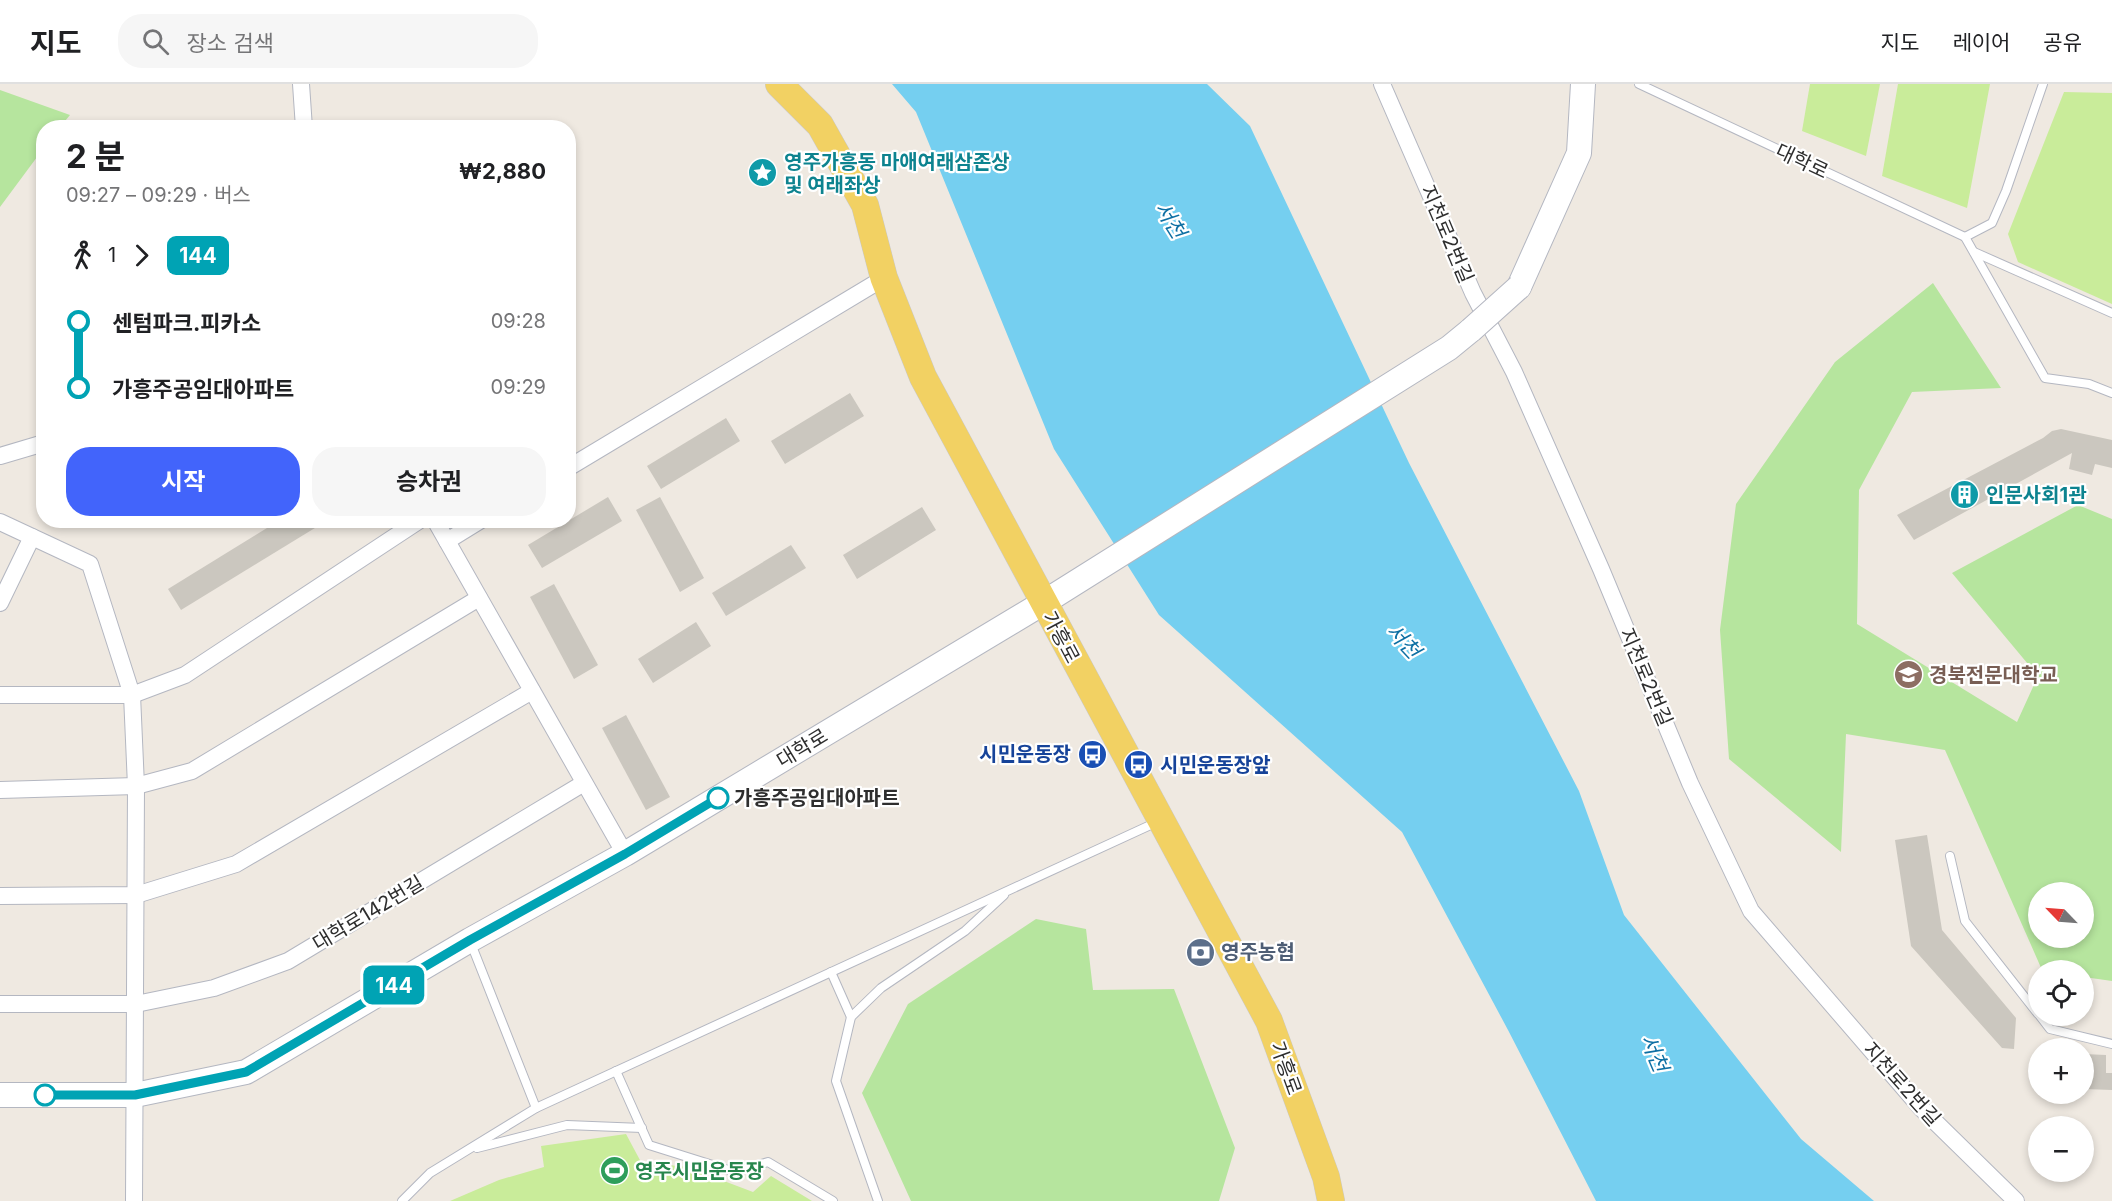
<!DOCTYPE html>
<html lang="ko">
<meta charset="utf-8">
<style>
body{margin:0;font-family:Inter,"Noto Sans KR",sans-serif;background:#f6f6f6;color:#202124;height:100vh;display:flex;flex-direction:column;font-size:22px;white-space:nowrap}
*{box-sizing:border-box;margin:0}
p{font-size:20px;color:#757577}
.icon{flex:none;width:33px;height:33px;fill:none;stroke:currentColor;stroke-width:2;stroke-linecap:round;stroke-linejoin:round}
.map{position:relative;flex:1;overflow:hidden}
.sheet{position:absolute;left:36px;top:36px;width:540px;height:408px;display:flex;flex-direction:column;background:#fff;border-radius:24px;box-shadow:0 3px 9px #0003}
.sheet>*{flex:none}
.badge{padding:0 12px;border-radius:9px;font-size:21px;line-height:39px}
.needle{width:39px;rotate:295deg}
.fabs{position:absolute;left:2028px;top:798px;display:grid;gap:12px}
.fabs a{display:grid;place-items:center;width:66px;height:66px;border-radius:50%;background:#fff;box-shadow:0 3px 9px #0003;font-size:30px}
.map>.badge{position:absolute;translate:-50% -50%;box-shadow:0 0 0 3px #fff}
.legs{display:flex;align-items:center;gap:9px;height:66px;padding:0 30px;font-size:20px}
.legs p{margin-inline-start:auto}
.head{display:flex;align-items:center;justify-content:space-between;height:102px;padding:0 30px}
h1{font-size:33px;font-weight:700;line-height:45px}
.action{display:flex;gap:12px;margin-top:auto;padding:12px 30px}
.action a{flex:1;height:69px;border-radius:24px;background:#4264fb;color:#fff;font-size:24px;font-weight:700;line-height:69px;text-align:center}
.action a+a{background:#f6f6f6;color:#202124}
ul{padding:0 30px;list-style:none}
li{display:flex;align-items:center;gap:21px;height:66px;font-size:22px}
li i{display:grid;place-items:center;width:9px;height:100%;margin:0 8px;background:currentColor}
li i::after{content:'';width:15px;height:15px;margin:-8px;border:4px solid;border-radius:50%;background:#fff}
li p{margin-inline-start:auto}
li:first-child i{background:linear-gradient(#0000 50%,currentColor 0)}
li:last-child i{background:linear-gradient(currentColor 50%,#0000 0)}
header{display:flex;align-items:center;gap:36px;box-sizing:border-box;height:84px;padding:0 30px;background:#fff;border-bottom:2px solid #e0e0e0}
header strong{font-size:28px}
nav{display:flex;gap:33px;margin-inline-start:auto;font-size:21px}
.search{width:420px;height:54px;background:#f6f6f6;display:flex;align-items:center;gap:15px;box-sizing:border-box;padding:0 21px;border-radius:24px;color:#757577;font-size:22px}
.map>svg:first-child{display:block}
</style>
<header>
<strong>지도</strong>
<div class="search"><svg class="icon" aria-label="search" viewBox="0 0 24 24"><circle cx="10" cy="10" r="6"/><path d="M15 15l6 6"/></svg>장소 검색</div>
<nav><a>지도</a><a>레이어</a><a>공유</a></nav>
</header>
<div class="map">
<svg width="2112" height="1117" viewBox="0 0 2112 1117">
<rect width="100%" height="100%" fill="#efe9e1"/>
<g fill="#b6e59e" fill-rule="evenodd">
<path d="M0,6l70,25 -10,12 -16,1 -1,21 -43,58z"/>
<path d="M1933,199l68,105 -89,4 -53,98 -2,134 160,98 21,-46 -86,-103 126,-68 34,14v462l-28,-4v-7h-42l-97,-220 -99,-16 -5,118 -112,-93 -9,-129 16,-126 99,-142zM2038,808h46v46h-46z"/>
<path d="M1036,835l50,10 7,61 81,-1 61,159 -16,53h-308l-49,-108 46,-89z"/>
</g>
<g fill="#c9ec9a">
<path d="M1810,0h70l-14,72 -64,-25z"/>
<path d="M1898,0h92l-23,124 -85,-32z"/>
<path d="M2064,8l48,1v211l-94,-42 -10,-28z"/>
<path d="M626,1050l15,28 46,5 66,25 18,-16 41,25h-362l49,-21 45,-13 -3,-21z"/>
</g>
<path fill="#75cff0" d="M892,0h315l43,42 159,337 170,328 45,124 177,224 73,62h-278l-88,-171 -106,-198 -243,-217 -105,-166 -138,-337z"/>
<g fill="#cbc7bf">
<path d="M850,309l14,23 -79,48 -14,-23z"/>
<path d="M726,334l14,23 -79,48 -14,-23z"/>
<path d="M2061,345l51,11v28l-17,-4 -3,11 -23,-6 3,-16 -158,87 -17,-25 146,-77 9,-7z"/>
<path d="M608,413l14,24 -80,47 -14,-23z"/>
<path d="M660,413l44,81 -24,14 -44,-82z"/>
<path d="M922,423l14,23 -79,49 -14,-24z"/>
<path d="M280,436h48l-147,90 -13,-21z"/>
<path d="M791,461l15,23 -80,48 -14,-23z"/>
<path d="M554,500l44,81 -24,14 -44,-82z"/>
<path d="M696,538l15,24 -58,37 -15,-24z"/>
<path d="M626,631l44,82 -24,13 -44,-82z"/>
<path d="M1927,751l15,95 74,88 -2,31 -12,-1 -91,-102 -16,-106z"/>
<path d="M2084,970l22,1v18h6v17l-28,-1z"/>
</g>
<g fill="none" stroke-linecap="round" stroke-linejoin="round">
<defs>
<g id="lane">
<path d="M1639,0l326,153"/>
<path d="M1965,153l80,141 44,6 23,9"/>
<path d="M1965,153l27,-14 14,-32 37,-107"/>
<path d="M1974,168l138,61"/>
<path d="M1950,772l15,65 73,93"/>
<path d="M470,857l66,167"/>
<path d="M831,888l20,45"/>
<path d="M2040,932l10,13 62,15"/>
<path d="M616,987l33,74 86,27 33,-10 65,39"/>
<path d="M477,1064l90,-23 75,3"/>
<path d="M402,1117l28,-28 106,-65 621,-286"/>
<path d="M878,1117l-42,-120 15,-64 30,-29 84,-57 39,-36"/>
</g>
<g id="street">
<path d="M301,0l3,44"/>
<path d="M1382,0l91,209 41,79 87,197 89,214 61,128 171,198 94,92"/>
<path d="M0,372l44,-13"/>
<path d="M568,384l316,-190"/>
<path d="M435,436l190,334"/>
<path d="M0,438l90,42 42,131 4,91 -2,415"/>
<path d="M447,457l34,-21"/>
<path d="M0,519l32,-66"/>
<path d="M0,611h132l53,-20 235,-155"/>
<path d="M0,706l136,-4 56,-15 287,-173"/>
<path d="M0,812l136,-1 100,-31 296,-173"/>
<path d="M0,920h136l78,-16 74,-27 296,-178"/>
</g>
<g id="secondary">
<path d="M1519,203l60,-134 4,-69"/>
<path d="M0,1011h135l111,-23 224,-132 155,-86 418,-251 406,-255 22,-18"/>
</g>
<path id="primary" d="M779,0l41,41 45,80 19,73 39,99 346,644 57,156 5,24"/>
</defs>
<use href="#lane" stroke="#b4b7c1" stroke-width="10"/>
<use href="#street" stroke="#b4b7c1" stroke-width="18"/>
<use href="#secondary" stroke="#b4b7c1" stroke-width="26"/>
<use href="#primary" stroke="#c9c9c9" stroke-width="28"/>
<use href="#lane" stroke="#fff" stroke-width="8"/>
<use href="#street" stroke="#fff" stroke-width="16"/>
<use href="#secondary" stroke="#fff" stroke-width="24"/>
<use href="#primary" stroke="#f2d163" stroke-width="27"/>
<defs>
<path id="secondary-bridge" d="M1471,246l48,-43"/>
</defs>
<use href="#secondary-bridge" stroke="#b4b7c1" stroke-width="26" stroke-linecap="butt"/>
<use href="#secondary-bridge" stroke="#fff" stroke-width="24"/>
</g>
<g fill="none" stroke-linecap="round" stroke-linejoin="round">
<defs>
<path id="line-1" d="M45,1011h90l111,-23 224,-132 155,-86 93,-56"/>
</defs>
<use href="#line-1" stroke="#fff" stroke-width="14"/>
<use href="#line-1" stroke="#00a3b4" stroke-width="9"/>
</g>
<defs>
<symbol id="sight-disc" viewBox="-11 -11 22 22"><circle r="9.5" fill="#0f9aa8" stroke="#fff"/><path d="M0-6L1.8-2.2L6-1.7L2.9 1.2L3.7 5.4L0 3.3L-3.7 5.4L-2.9 1.2L-6-1.7L-1.8-2.2Z" fill="#fff"/></symbol>
<symbol id="building-disc" viewBox="-11 -11 22 22"><circle r="9.5" fill="#0f9aa8" stroke="#fff"/><path d="M-4-6H4V6H1V3H-1V6H-4ZM-2.5-4.3h1.7v1.8h-1.7ZM.8-4.3h1.7v1.8H.8ZM-2.5-1h1.7V.8h-1.7ZM.8-1h1.7V.8H.8Z" fill="#fff"/></symbol>
<symbol id="university-disc" viewBox="-11 -11 22 22"><circle r="9.5" fill="#8d6e63" stroke="#fff"/><path d="M0-5L7-2L0 1L-7-2ZM-4 1L0 2.5L4 1V4Q0 6-4 4Z" fill="#fff"/></symbol>
<symbol id="bus-disc" viewBox="-11 -11 22 22"><circle r="9.5" fill="#1a4fb4" stroke="#fff"/><path d="M-5-6H5V4H4V6H2V4H-2V6H-4V4H-5ZM-3.5-4V0h7V-4ZM-3.5 1.2v1.5H-2V1.2ZM2 1.2v1.5H3.5V1.2Z" fill="#fff"/></symbol>
<symbol id="bank-disc" viewBox="-11 -11 22 22"><circle r="9.5" fill="#5c6f8a" stroke="#fff"/><path d="M-6-4H6V4H-6ZM0-2.3a2.3 2.3 0 1 0 0 4.6a2.3 2.3 0 1 0 0-4.6Z" fill="#fff"/></symbol>
<symbol id="stadium-disc" viewBox="-11 -11 22 22"><circle r="9.5" fill="#2e9e5b" stroke="#fff"/><path d="M0-5a6.5 5 0 1 0 0 10a6.5 5 0 1 0 0-10ZM-3.5-1.8h7v3.6h-7Z" fill="#fff"/></symbol>
</defs>
<g fill-rule="evenodd">
<use href="#sight-disc" x="746" y="72" width="33" height="33"/>
<use href="#building-disc" x="1948" y="394" width="33" height="33"/>
<use href="#university-disc" x="1892" y="574" width="33" height="33"/>
<use href="#bus-disc" x="1076" y="654" width="33" height="33"/>
<use href="#bus-disc" x="1122" y="664" width="33" height="33"/>
<use href="#bank-disc" x="1184" y="852" width="33" height="33"/>
<use href="#stadium-disc" x="598" y="1070" width="33" height="33"/>
</g>
<g fill="#fff" stroke="#00a3b4" stroke-width="3">
<circle cx="718" cy="714" r="10"/>
<circle cx="45" cy="1011" r="10"/>
</g>
<g text-anchor="middle" stroke-width="4.5" stroke-linejoin="round" paint-order="stroke">
<g font-size="20" fill="#2e2e2e" stroke="#fff">
<text transform="translate(1802 77) rotate(25)" y="7">대학로</text>
<text transform="translate(1447 150) rotate(67)" y="7">지천로2번길</text>
<text transform="translate(1061 553) rotate(62)" y="7">가흥로</text>
<text transform="translate(1646 593) rotate(67)" y="7">지천로2번길</text>
<text transform="translate(802 664) rotate(-31)" y="7">대학로</text>
<text transform="translate(368 829) rotate(-31)" y="7">대학로142번길</text>
<text transform="translate(1286 984) rotate(70)" y="7">가흥로</text>
<text transform="translate(1902 1000) rotate(48)" y="7">지천로2번길</text>
</g>
<g font-size="20" font-weight="bold" fill="#0d838f" stroke="#fff" text-anchor="start">
<text x="784" y="85">영주가흥동 마애여래삼존상<tspan x="784" dy="23">및 여래좌상</tspan></text>
<text x="1986" y="418">인문사회1관</text>
</g>
<g font-size="20" font-weight="bold" fill="#785e54" stroke="#fff" text-anchor="start">
<text x="1929" y="598">경북전문대학교</text>
</g>
<g font-size="20" font-weight="bold" fill="#164399" stroke="#fff" text-anchor="end">
<text x="1071" y="677">시민운동장</text>
<text x="1160" y="688" text-anchor="start">시민운동장앞</text>
</g>
<g font-size="20" font-weight="bold" fill="#2e2e2e" stroke="#fff" text-anchor="start">
<text x="734" y="721">가흥주공임대아파트</text>
</g>
<g font-size="20" font-weight="bold" fill="#4e5e75" stroke="#fff" text-anchor="start">
<text x="1221" y="875">영주농협</text>
</g>
<g font-size="20" font-weight="bold" fill="#27864d" stroke="#fff" text-anchor="start">
<text x="635" y="1094">영주시민운동장</text>
</g>
<g font-size="21" font-style="italic" fill="#0d6fa3" stroke="#fff">
<text transform="translate(1170 136) rotate(58)" y="7">서천</text>
<text transform="translate(1403 557) rotate(47)" y="7">서천</text>
<text transform="translate(1654 969) rotate(67)" y="7">서천</text>
</g>
</g>
</svg>
<div class="fabs">
<a><svg class="needle" viewBox="-14 -14 28 28"><path d="M0-13l5 13h-10z" fill="#e53935"/><path d="M0 13l5-13h-10z" fill="#757577"/></svg></a>
<a><svg class="icon" aria-label="locate" viewBox="0 0 24 24"><circle cx="12" cy="12" r="6"/><path d="M12 2v4M12 18v4M2 12h4M18 12h4"/></svg></a>
<a>+</a>
<a>−</a>
</div>
<b class="badge" style="left:394px;top:901px;background:#00a3b4;color:#fff">144</b>
<section class="sheet">
<div class="head"><div><h1>2 분</h1><p>09:27 – 09:29 · 버스</p></div><b>₩2,880</b></div>
<div class="legs"><svg class="icon" aria-label="walk" viewBox="0 0 24 24"><circle cx="13" cy="4" r="2"/><path d="M13 8l-2 6 4 7M11 14l-3 7M7 12l3-4h3l4 4"/></svg>1<svg class="icon" aria-label="forward" viewBox="0 0 24 24"><path d="M9 5l7 7-7 7"/></svg><b class="badge" style="background:#00a3b4;color:#fff">144</b></div>
<ul>
<li><i style="color:#00a3b4"></i><b>센텀파크.피카소</b><p>09:28</p></li>
<li><i style="color:#00a3b4"></i><b>가흥주공임대아파트</b><p>09:29</p></li>
</ul>
<div class="action"><a>시작</a><a>승차권</a></div>
</section>
</div>
